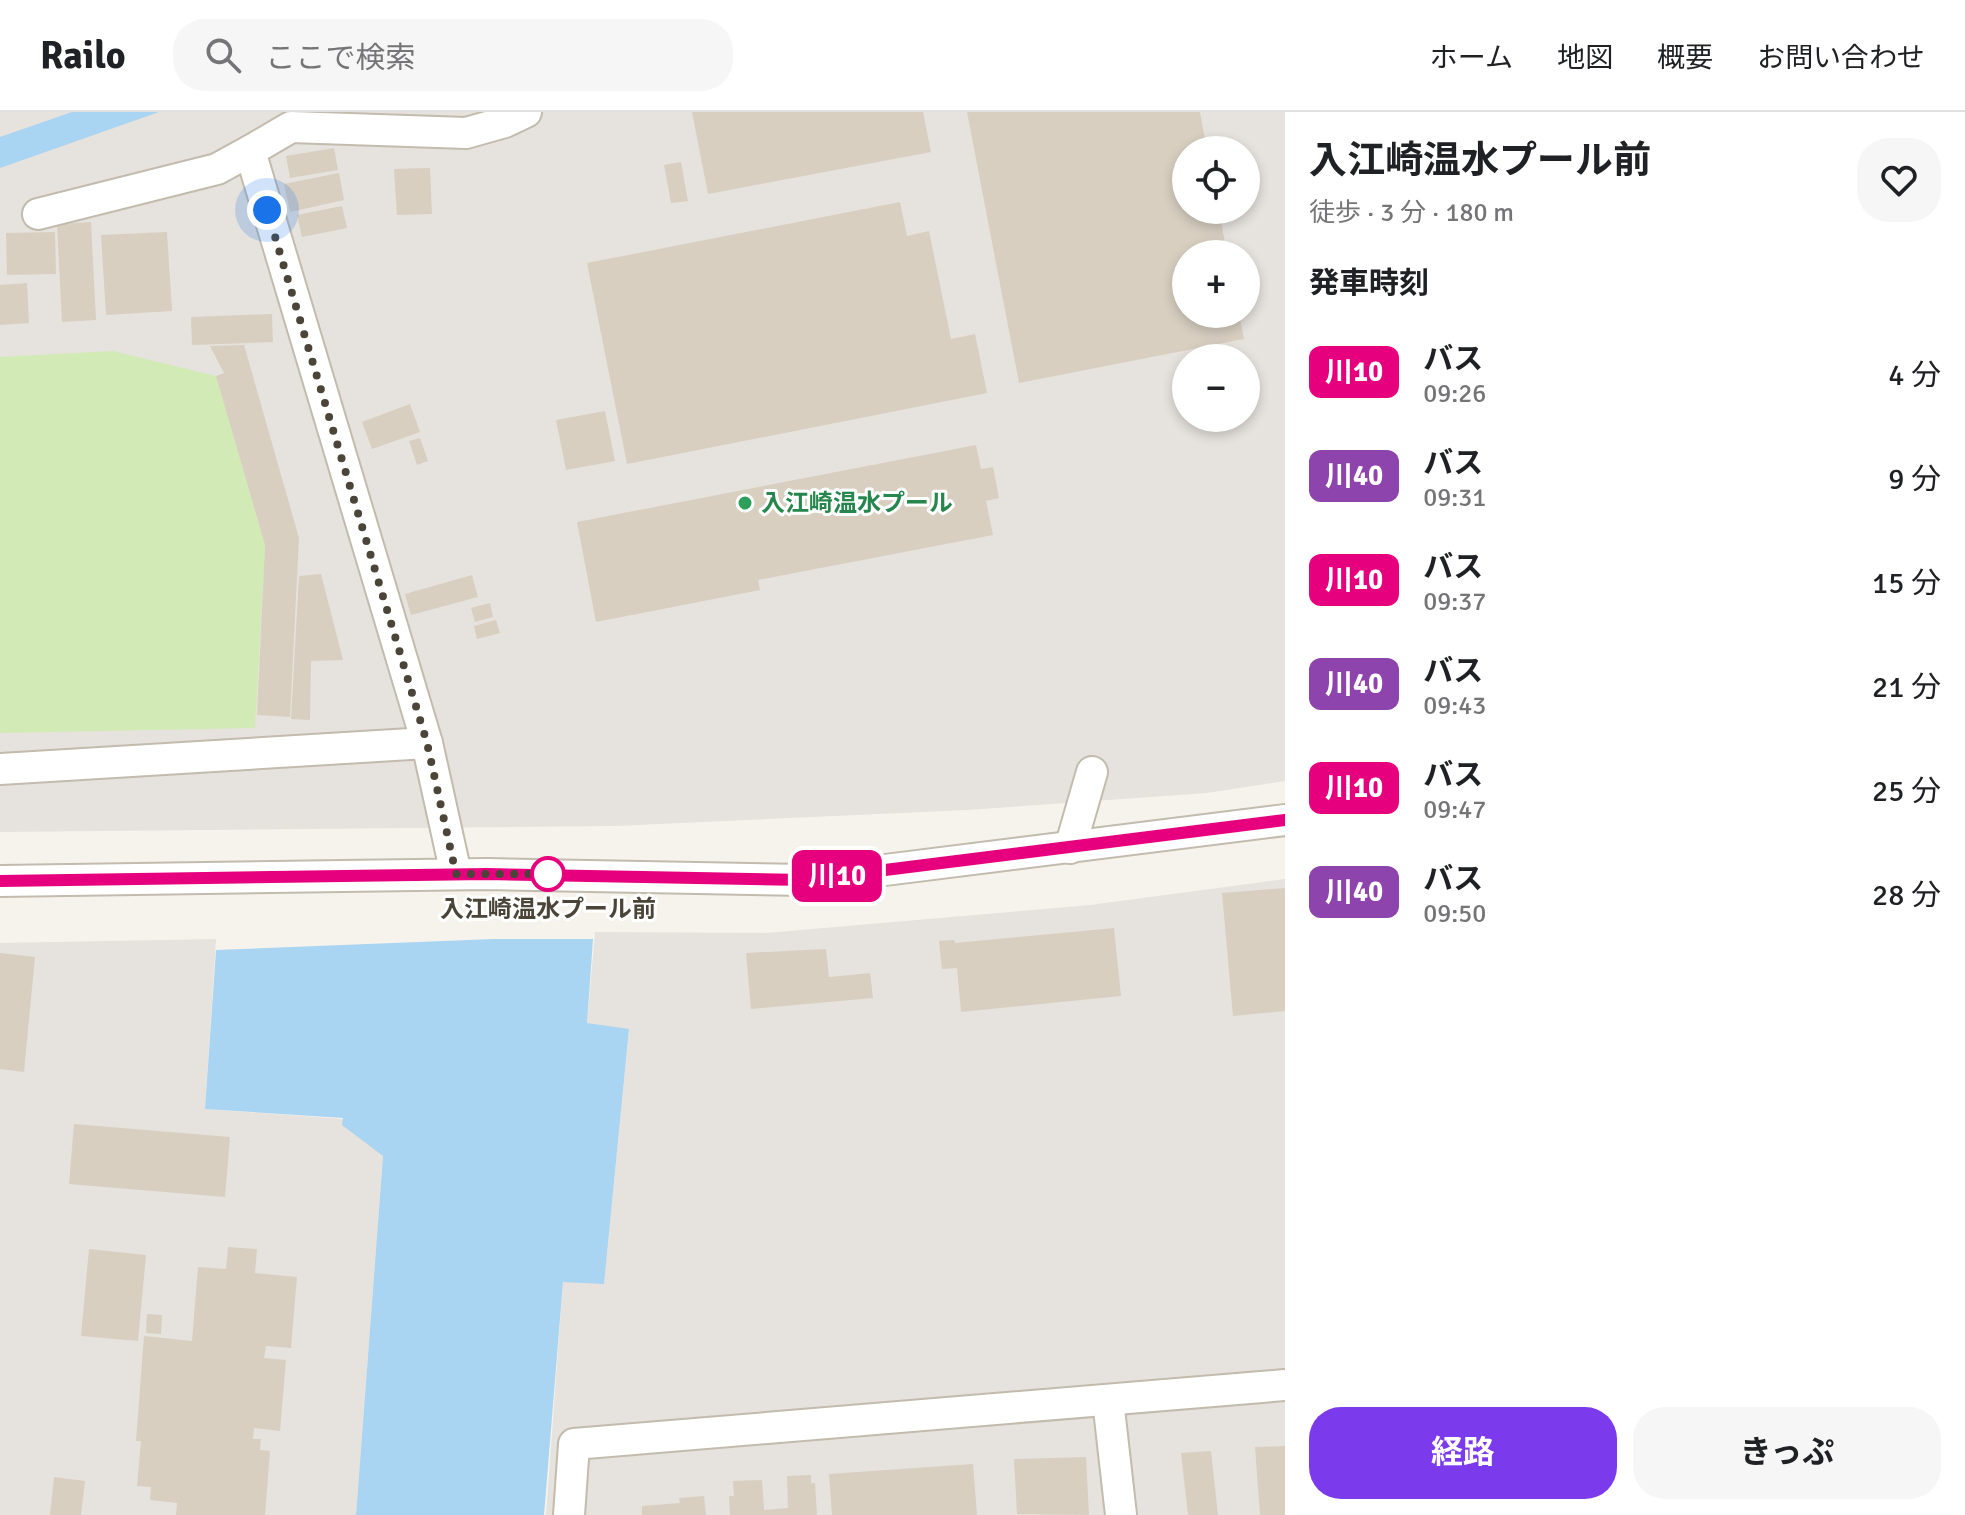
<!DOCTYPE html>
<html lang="ja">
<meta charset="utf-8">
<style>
body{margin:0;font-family:Signika,"Noto Sans JP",sans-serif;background:#f6f6f6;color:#202124;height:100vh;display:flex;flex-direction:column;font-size:30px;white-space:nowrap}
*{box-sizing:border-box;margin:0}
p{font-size:26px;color:#757577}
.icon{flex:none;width:44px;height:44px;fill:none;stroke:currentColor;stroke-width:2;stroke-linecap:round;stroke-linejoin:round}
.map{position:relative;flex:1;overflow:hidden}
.details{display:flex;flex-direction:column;background:#fff;width:680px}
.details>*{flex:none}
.badge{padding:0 16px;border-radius:12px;font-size:28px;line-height:52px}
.controls{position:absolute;left:1172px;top:24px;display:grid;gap:16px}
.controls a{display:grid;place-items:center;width:88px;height:88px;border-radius:50%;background:#fff;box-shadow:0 4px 12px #0003;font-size:40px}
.you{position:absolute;width:40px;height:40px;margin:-20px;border:6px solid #fff;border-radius:50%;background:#1a73e8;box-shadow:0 0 0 12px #1a73e833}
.map>.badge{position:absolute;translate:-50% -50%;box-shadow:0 0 0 4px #fff}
h2{padding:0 24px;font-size:30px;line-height:72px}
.round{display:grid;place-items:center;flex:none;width:84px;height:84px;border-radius:32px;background:#f6f6f6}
.headline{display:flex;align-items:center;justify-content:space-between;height:136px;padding:0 24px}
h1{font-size:38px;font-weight:700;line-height:60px}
.action{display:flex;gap:16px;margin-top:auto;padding:16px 24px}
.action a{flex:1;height:92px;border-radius:32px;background:#7c3aed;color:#fff;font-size:32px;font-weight:700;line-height:92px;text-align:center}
.action a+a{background:#f6f6f6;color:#202124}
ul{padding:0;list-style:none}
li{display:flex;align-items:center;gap:24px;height:104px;padding:0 24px}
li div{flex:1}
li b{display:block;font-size:30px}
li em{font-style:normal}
li .badge{min-width:88px;font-weight:700;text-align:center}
header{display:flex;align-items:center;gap:48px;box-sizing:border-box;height:112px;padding:0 40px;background:#fff;border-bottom:2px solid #e0e0e0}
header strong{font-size:38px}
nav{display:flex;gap:44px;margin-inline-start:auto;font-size:28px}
.search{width:560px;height:72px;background:#f6f6f6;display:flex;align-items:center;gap:20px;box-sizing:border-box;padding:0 28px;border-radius:32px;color:#757577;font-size:30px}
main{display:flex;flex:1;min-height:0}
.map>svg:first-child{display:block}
</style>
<header>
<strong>Railo</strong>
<div class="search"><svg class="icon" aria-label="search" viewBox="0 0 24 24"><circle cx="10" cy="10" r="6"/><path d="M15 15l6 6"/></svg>ここで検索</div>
<nav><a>ホーム</a><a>地図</a><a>概要</a><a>お問い合わせ</a></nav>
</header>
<main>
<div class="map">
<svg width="1285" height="1403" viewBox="0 0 1285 1403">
<rect width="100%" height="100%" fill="#f6f3ec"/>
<g fill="#e6e2dd" fill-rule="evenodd">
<path d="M0,0h1285v669l-78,12 -240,17 -352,16 -615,6zM1186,38h60v60h-60zM1186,142h60v60h-60zM1186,246h60v60h-60z"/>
<path d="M1285,767v636h-739l17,-234 41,2 25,-253 -42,-6 8,-92 171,1 324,-28z"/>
<path d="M216,827l-11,170 139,10 -1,6 40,30 -27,360h-356v-572z"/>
</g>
<path fill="#d2eab5" d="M113,239l103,25 49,169 -10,183 -255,5v-376z"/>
<g fill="#a9d4f2">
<path d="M72,0h87l-159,56v-31z"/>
<path d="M494,827h99l-6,84 42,6 -25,255 -41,-2 -19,233h-188l27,-359 -41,-31 1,-7 -138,-9 11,-159z"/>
</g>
<g fill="#d8cfc1">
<path d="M692,0h231l8,40 -223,42z"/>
<path d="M967,0h233l7,38h-21v60h33l8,44h-41v60h53l5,25 -225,44z"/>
<path d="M334,36l4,22 -48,8 -4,-22z"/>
<path d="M681,50l7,39 -17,2 -7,-38z"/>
<path d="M430,56l2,46 -35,1 -3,-46z"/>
<path d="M339,61l5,27 -54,12 -6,-28z"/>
<path d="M900,90l7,34 22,-5 22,108 24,-5 12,59 -360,71 -40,-201z"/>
<path d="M342,94l5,22 -45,9 -5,-22z"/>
<path d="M91,110l5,98 -34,2 -5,-98z"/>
<path d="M55,120l1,42 -49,1 -1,-42z"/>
<path d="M167,120l5,79 -66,4 -5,-80z"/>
<path d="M27,171l2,40 -29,2v-40z"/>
<path d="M272,202l1,28 -81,3 -1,-28z"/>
<path d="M244,233l55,193 -9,179 -33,-2 8,-170 -49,-169 8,-3 -14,-27z"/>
<path d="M410,292l10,28 -48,17 -10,-27z"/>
<path d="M605,299l10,50 -49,9 -10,-50z"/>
<path d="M420,326l8,23 -11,4 -8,-24z"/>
<path d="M976,333l5,24 12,-2 6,31 -13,3 7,34 -235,45 2,10 -164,32 -19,-100z"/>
<path d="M321,462l22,86 -32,1 -1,59 -19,-1 8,-143z"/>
<path d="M472,463l6,22 -67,18 -6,-21z"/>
<path d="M490,491l3,14 -18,5 -4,-14z"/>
<path d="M496,508l4,13 -23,6 -3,-13z"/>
<path d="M1285,776v123l-52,5 -11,-123z"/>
<path d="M1114,816l7,68 -160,16 -4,-44 -15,1 -3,-28 15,-1 1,3z"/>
<path d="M826,837l3,28 41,-4 3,25 -122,11 -5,-56z"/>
<path d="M0,841l35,4 -11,115 -24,-3z"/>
<path d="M74,1012l156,13 -5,60 -156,-13z"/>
<path d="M228,1135l29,2 -2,24 42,4 -6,71 -25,-2 -2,12 22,2 -6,71 -26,-3 -1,11h8l-1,11 10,1 -5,64h-89l1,-12 -27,-3 1,-13 -14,-1 4,-45h-5l8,-105 48,5 6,-74 28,2z"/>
<path d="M89,1137l57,6 -8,86 -57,-5z"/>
<path d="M147,1202l15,1 -1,19 -15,-1z"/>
<path d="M1285,1334v69h-25l-5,-68z"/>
<path d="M1211,1339l7,64h-30l-7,-62z"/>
<path d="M1086,1345l3,58 -72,-1 -3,-55z"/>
<path d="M973,1352l4,51h-145l-3,-41z"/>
<path d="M811,1363v8h4l2,32h-87l-1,-19h5l-1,-15 29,-1 2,30 24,-2 -1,-32z"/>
<path d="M54,1365l31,4 -4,34h-31z"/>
<path d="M704,1384l2,19h-64v-9l38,-3 -1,-5z"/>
</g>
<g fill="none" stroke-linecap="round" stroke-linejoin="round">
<defs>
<g id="minor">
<path d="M38,102l179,-45 33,-18"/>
<path d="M0,657l427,-26"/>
<path d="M1070,736l22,-76"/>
<path d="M456,762l-29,-131 -177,-592 41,-24 175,6 39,-11 21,-10"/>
<path d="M0,769l487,-7 318,6 480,-60"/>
<path d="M1108,1288l13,115"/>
<path d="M569,1403l5,-71 711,-59"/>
</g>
</defs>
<use href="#minor" stroke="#c2bbae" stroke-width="34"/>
<use href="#minor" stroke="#fff" stroke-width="30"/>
</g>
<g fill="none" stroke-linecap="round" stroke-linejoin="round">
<defs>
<path id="line" d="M0,769l487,-7 318,6 480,-60"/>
</defs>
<use href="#line" stroke="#fff" stroke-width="18"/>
<use href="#line" stroke="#e6007e" stroke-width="12"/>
<path stroke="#4b4439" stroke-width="8" stroke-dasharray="0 14.4" d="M267,98l160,533 29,131h92"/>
</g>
<circle fill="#2e9e5b" stroke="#fff" stroke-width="3" cx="745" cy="391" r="8"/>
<circle fill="#fff" stroke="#e6007e" stroke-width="4" cx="548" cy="762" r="16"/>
<g text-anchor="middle" stroke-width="6" stroke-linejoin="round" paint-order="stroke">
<g font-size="24" font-weight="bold" fill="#27864d" stroke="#fff" text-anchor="start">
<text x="761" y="399">入江崎温水プール</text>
</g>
<g font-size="24" font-weight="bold" fill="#4b4439" stroke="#fff">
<text x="548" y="805">入江崎温水プール前</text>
</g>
</g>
</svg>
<div class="controls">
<a><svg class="icon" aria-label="locate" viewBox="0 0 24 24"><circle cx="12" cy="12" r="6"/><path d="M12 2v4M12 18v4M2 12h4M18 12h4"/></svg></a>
<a>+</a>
<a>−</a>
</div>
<div class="you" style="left:267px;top:98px"></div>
<b class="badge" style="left:837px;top:764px;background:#e6007e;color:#fff">川10</b>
</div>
<section class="details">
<div class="headline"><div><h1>入江崎温水プール前</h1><p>徒歩 · 3 分 · 180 m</p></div><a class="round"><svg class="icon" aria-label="heart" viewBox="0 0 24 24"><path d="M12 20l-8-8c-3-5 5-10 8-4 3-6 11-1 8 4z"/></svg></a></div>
<h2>発車時刻</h2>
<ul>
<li><span class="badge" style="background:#e6007e;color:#fff">川10</span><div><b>バス</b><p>09:26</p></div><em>4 分</em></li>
<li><span class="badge" style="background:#8e44ad;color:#fff">川40</span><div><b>バス</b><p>09:31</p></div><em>9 分</em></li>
<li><span class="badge" style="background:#e6007e;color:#fff">川10</span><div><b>バス</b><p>09:37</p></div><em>15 分</em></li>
<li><span class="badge" style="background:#8e44ad;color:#fff">川40</span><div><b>バス</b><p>09:43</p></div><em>21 分</em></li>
<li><span class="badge" style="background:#e6007e;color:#fff">川10</span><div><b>バス</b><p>09:47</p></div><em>25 分</em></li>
<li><span class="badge" style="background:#8e44ad;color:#fff">川40</span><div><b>バス</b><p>09:50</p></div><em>28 分</em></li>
</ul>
<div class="action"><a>経路</a><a>きっぷ</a></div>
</section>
</main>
